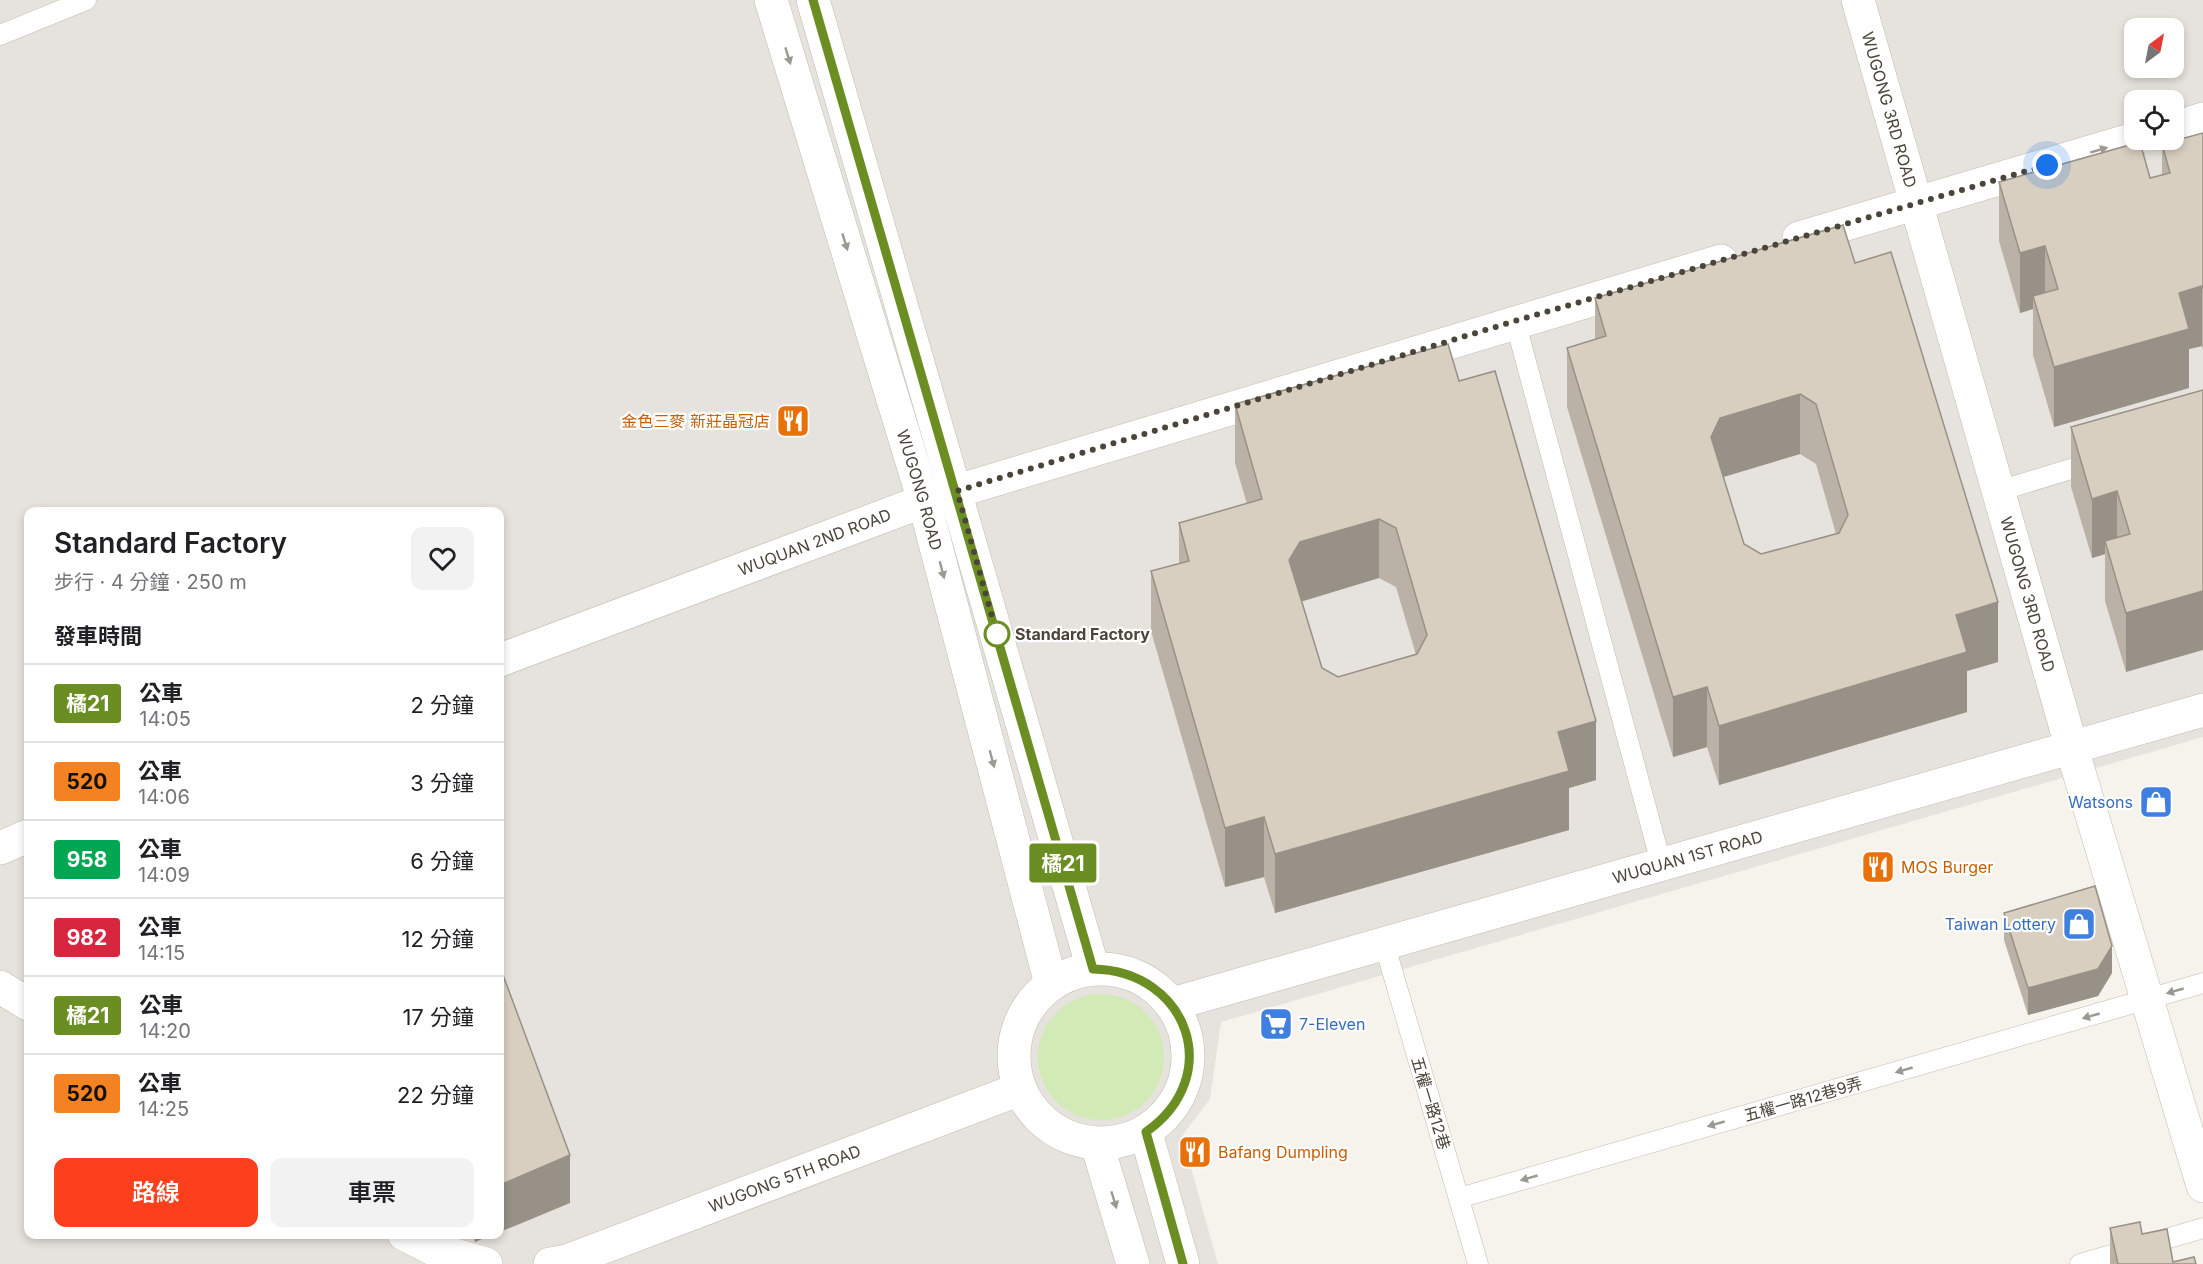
<!DOCTYPE html>
<html lang="zh-TW">
<meta charset="utf-8">
<style>
body{margin:0;font-family:Inter,"Noto Sans TC",sans-serif;background:#f2f2f2;color:#202124;height:100vh;display:flex;flex-direction:column;font-size:22px;white-space:nowrap}
*{box-sizing:border-box;margin:0}
p{font-size:20px;color:#757577}
.icon{flex:none;width:33px;height:33px;fill:none;stroke:currentColor;stroke-width:2;stroke-linecap:round;stroke-linejoin:round}
.map{position:relative;flex:1;overflow:hidden}
.panel{position:absolute;left:24px;top:507px;width:480px;height:732px;display:flex;flex-direction:column;background:#fff;border-radius:12px;box-shadow:0 3px 9px #0003}
.panel>*{flex:none}
.badge{padding:0 12px;border-radius:4px;font-size:21px;line-height:39px}
.needle{width:39px;rotate:32deg}
.controls{position:absolute;left:2124px;top:18px;display:grid;gap:12px}
.controls a{display:grid;place-items:center;width:60px;height:60px;border-radius:12px;background:#fff;box-shadow:0 3px 9px #0003;font-size:30px}
.you{position:absolute;width:30px;height:30px;margin:-15px;border:4px solid #fff;border-radius:50%;background:#1a73e8;box-shadow:0 0 0 9px #1a73e833}
.map>.badge{position:absolute;translate:-50% -50%;box-shadow:0 0 0 3px #fff}
h2{padding:0 30px;font-size:22px;line-height:54px}
.round{display:grid;place-items:center;flex:none;width:63px;height:63px;border-radius:12px;background:#f2f2f2}
.summary{display:flex;align-items:center;justify-content:space-between;height:102px;padding:0 30px}
h1{font-size:28px;font-weight:600;line-height:45px}
.action{display:flex;gap:12px;margin-top:auto;padding:12px 30px}
.action a{flex:1;height:69px;border-radius:12px;background:#fc3f1d;color:#fff;font-size:24px;font-weight:600;line-height:69px;text-align:center}
.action a+a{background:#f2f2f2;color:#202124}
ul{padding:0;list-style:none}
li{display:flex;align-items:center;gap:18px;height:78px;padding:0 30px;border-top:2px solid #e0e0e0}
li div{flex:1}
li b{display:block;font-size:22px}
li em{font-style:normal}
li .badge{min-width:66px;font-weight:700;text-align:center}
.map>svg:first-child{display:block}
</style>
<div class="map">
<svg width="2203" height="1264" viewBox="0 0 2203 1264">
<rect width="100%" height="100%" fill="#f6f3ec"/>
<path fill="#e6e2dd" fill-rule="evenodd" d="M0,0h2203v737l-982,285 -11,77 -28,37 36,128h-1218zM2134,28h40v40h-40zM2134,100h40v40h-40zM28,512h472v722h-472z"/>
<circle fill="#d2eab5" cx="1101" cy="1057" r="63"/>
<g fill="none" stroke-linecap="round" stroke-linejoin="round">
<defs>
<g id="service">
<path d="M0,35l86,-35"/>
<path d="M1515,321l146,542"/>
<path d="M1999,491l98,-30"/>
<path d="M1384,943l94,321"/>
<path d="M1459,1198l744,-215"/>
<path d="M2080,1264l123,-36"/>
</g>
<g id="minor">
<path id="s1" d="M1858,0l214,749 131,437"/>
<path d="M2174,128l29,-9"/>
<path d="M1799,238l335,-99"/>
<path id="s2" d="M500,660l424,-159 797,-240"/>
<path d="M0,848l28,-12"/>
<path d="M0,987l28,17"/>
<path id="s3" d="M1172,1004l1031,-294"/>
<path d="M404,1234l29,15 53,15"/>
<path id="s4" d="M550,1264l17,-3 453,-172"/>
</g>
<g id="tertiary">
<path id="s5" d="M771,0l153,501 127,483"/>
<path d="M813,0l280,969"/>
<circle cx="1101" cy="1056" r="87"/>
<path d="M1146,1133l37,131"/>
<path d="M1097,1144l36,120"/>
</g>
</defs>
<use href="#service" stroke="#c2bbae" stroke-width="21"/>
<use href="#minor" stroke="#c2bbae" stroke-width="34"/>
<use href="#tertiary" stroke="#c2bbae" stroke-width="34"/>
<use href="#service" stroke="#fff" stroke-width="20"/>
<use href="#minor" stroke="#fff" stroke-width="33"/>
<use href="#tertiary" stroke="#fff" stroke-width="33"/>
</g>
<g fill="#bab2a6" fill-rule="evenodd">
<path d="M2203,133v216l-1,-3 -13,3v39l-135,39 -21,-72v-46l-13,4 -21,-72v-59l151,-4 12,-3v-31z"/>
<path d="M1855,263l143,399 -31,9v41l-248,73 -12,-38 -34,10 -106,-350v-59l28,-8v-42zM1800,454l16,10 20,70 -75,20 -17,-10 -21,-67z"/>
<path d="M1459,381l137,399 -27,8v42l-294,83 -11,-36 -39,10 -74,-256v-60l28,-7v-41l68,-19 -12,-41v-59zM1379,578l17,9 20,68 -78,22 -16,-9 -20,-67z"/>
<path d="M2203,390l-77,282 -21,-71v-47l-13,4 -21,-71v-60z"/>
<path d="M2004,913l108,60 -14,23 -70,19 -24,-75z"/>
<path d="M2110,1228l63,34 23,2h-86z"/>
<path d="M471,1234h22l-18,8z"/>
</g>
<g fill="#979187">
<path d="M2045,246v59l-12,-9v13l-13,4v-60z"/>
<path d="M2202,286v60l-13,3v39l-135,39v-60l125,-74z"/>
<path d="M1800,394v60l-80,24 -9,-41 9,-19z"/>
<path d="M2117,491v60l-12,-10v13l-13,4v-59z"/>
<path d="M1379,519v59l-79,24 -11,-42 11,-18z"/>
<path d="M2203,591v59l-77,22v-59z"/>
<path d="M1998,602v60l-31,9v41l-248,73v-59l237,-111z"/>
<path d="M1707,687v60l-34,10v-60z"/>
<path d="M1596,721v59l-27,8v42l-294,83v-59l283,-122z"/>
<path d="M1264,817v60l-39,10v-59z"/>
<path d="M2112,946v27l-14,23 -70,19v-27z"/>
<path d="M570,1155v48l-70,29v-47z"/>
<path d="M475,1234h18l-18,8z"/>
</g>
<g fill="#d8cfc1" stroke="#979187" stroke-width="1.5" fill-rule="evenodd">
<path d="M2203,133v156l-1,-3 -23,7 10,36 -135,38 -21,-71 25,-7 -13,-43 -25,7 -21,-71 141,-40 10,36 20,-5 -8,-29z"/>
<path d="M1843,225l12,38 36,-11 107,350 -42,13 11,37 -248,74 -12,-39 -34,10 -106,-349 39,-12 -11,-38zM1800,394l16,10 32,111 -9,18 -78,21 -17,-10 -33,-107 9,-19z"/>
<path d="M1448,344l11,37 36,-10 101,350 -38,11 11,39 -294,83 -11,-37 -39,11 -74,-257 38,-10 -10,-38 83,-24 -27,-95zM1379,519l17,9 31,107 -10,19 -79,23 -16,-9 -33,-108 11,-18z"/>
<path d="M2203,390v201l-77,22 -21,-72 25,-7 -13,-43 -25,8 -21,-72z"/>
<path d="M2095,886l17,60 -14,23 -70,19 -24,-75z"/>
<path d="M500,967l70,188 -70,30z"/>
<path d="M2140,1222l2,12 25,-5 6,33 21,-5 2,7h-78l-8,-36z"/>
</g>
<defs><path id="oneway-solid" d="M-6-.8H1V-3.2L6.5 0L1 3.2V.8H-6Z" transform="scale(1.5)"/></defs>
<g fill="#9c9892">
<use href="#oneway-solid" transform="translate(788 56) rotate(73)"/>
<use href="#oneway-solid" transform="translate(2099 150) rotate(-16)"/>
<use href="#oneway-solid" transform="translate(845 242) rotate(73)"/>
<use href="#oneway-solid" transform="translate(942 570) rotate(75)"/>
<use href="#oneway-solid" transform="translate(992 759) rotate(75)"/>
<use href="#oneway-solid" transform="translate(2175 991) rotate(164)"/>
<use href="#oneway-solid" transform="translate(2091 1016) rotate(164)"/>
<use href="#oneway-solid" transform="translate(1904 1070) rotate(164)"/>
<use href="#oneway-solid" transform="translate(1716 1124) rotate(164)"/>
<use href="#oneway-solid" transform="translate(1529 1178) rotate(164)"/>
<use href="#oneway-solid" transform="translate(1114 1200) rotate(73)"/>
</g>
<g fill="none" stroke-linecap="round" stroke-linejoin="round">
<defs>
<path id="line" d="M813,0l280,969c96,2 132,108 53,163l37,132"/>
</defs>
<use href="#line" stroke="#fff" stroke-width="14"/>
<use href="#line" stroke="#6b8e23" stroke-width="9"/>
<path stroke="#4b4439" stroke-width="6" stroke-dasharray="0 10.8" d="M997,634l3,11 -43,-154 558,-170 532,-156"/>
</g>
<defs>
<symbol id="restaurant-square" viewBox="-11 -11 22 22"><rect x="-9" y="-9" width="18" height="18" rx="4" fill="#e8710a" stroke="#fff"/><path d="M-5-6h1v4h1v-4h1v4h1v-4h1v5L-1.5 .5V6h-2V.5L-5-1ZM5-6V6H3V1.5H1.5Q1.5-4 5-6Z" fill="#fff"/></symbol>
<symbol id="shop-square" viewBox="-11 -11 22 22"><rect x="-9" y="-9" width="18" height="18" rx="4" fill="#3f7fe0" stroke="#fff"/><path d="M-5-2.5h2.3a2.7 3.5 0 0 1 5.4 0H5L5.5 6h-11ZM-1.5-2.5h3a1.5 2.3 0 0 0-3 0Z" fill="#fff"/></symbol>
<symbol id="supermarket-square" viewBox="-11 -11 22 22"><rect x="-9" y="-9" width="18" height="18" rx="4" fill="#3f7fe0" stroke="#fff"/><path d="M-6-5.5h2.5l.6 2H6L4.5 2H-2.5L-4.4-4H-6ZM-1.5 3.2a1.3 1.3 0 1 0 .1 0ZM3 3.2a1.3 1.3 0 1 0 .1 0Z" fill="#fff"/></symbol>
</defs>
<g fill-rule="evenodd">
<use href="#restaurant-square" x="774" y="402" width="38" height="38"/>
<use href="#shop-square" x="2137" y="783" width="38" height="38"/>
<use href="#restaurant-square" x="1859" y="848" width="38" height="38"/>
<use href="#shop-square" x="2060" y="905" width="38" height="38"/>
<use href="#supermarket-square" x="1257" y="1005" width="38" height="38"/>
<use href="#restaurant-square" x="1176" y="1133" width="38" height="38"/>
</g>
<circle fill="#fff" stroke="#6b8e23" stroke-width="3" cx="997" cy="634" r="12"/>
<g text-anchor="middle" stroke-width="4.5" stroke-linejoin="round" paint-order="stroke">
<g font-size="16" fill="#4b4439" stroke="#fff">
<text dy="6" stroke="none"><textPath href="#s1" startOffset="114">WUGONG 3RD ROAD</textPath></text>
<text dy="6" stroke="none"><textPath href="#s5" startOffset="512">WUGONG ROAD</textPath></text>
<text dy="6" stroke="none"><textPath href="#s2" startOffset="336">WUQUAN 2ND ROAD</textPath></text>
<text dy="6" stroke="none"><textPath href="#s1" startOffset="618">WUGONG 3RD ROAD</textPath></text>
<text dy="6" stroke="none"><textPath href="#s3" startOffset="536">WUQUAN 1ST ROAD</textPath></text>
<text transform="translate(1803 1099) rotate(-16)" y="6">五權一路12巷9弄</text>
<text transform="translate(1431 1103) rotate(73)" y="6">五權一路12巷</text>
<text dy="6" stroke="none"><textPath href="#s4" startOffset="250">WUGONG 5TH ROAD</textPath></text>
</g>
<g font-size="16" fill="#c56008" stroke="#fff" text-anchor="start">
<text x="770" y="427" text-anchor="end">金色三麥 新莊晶冠店</text>
<text x="1901" y="873">MOS Burger</text>
<text x="1218" y="1158">Bafang Dumpling</text>
</g>
<g font-size="16" font-weight="bold" fill="#4b4439" stroke="#fff" text-anchor="start">
<text x="1015" y="640">Standard Factory</text>
</g>
<g font-size="16" fill="#366cbe" stroke="#fff" text-anchor="end">
<text x="2133" y="808">Watsons</text>
<text x="2056" y="930">Taiwan Lottery</text>
<text x="1299" y="1030" text-anchor="start">7-Eleven</text>
</g>
</g>
</svg>
<div class="controls">
<a><svg class="needle" viewBox="-14 -14 28 28"><path d="M0-13l5 13h-10z" fill="#e53935"/><path d="M0 13l5-13h-10z" fill="#757577"/></svg></a>
<a><svg class="icon" aria-label="locate" viewBox="0 0 24 24"><circle cx="12" cy="12" r="6"/><path d="M12 2v4M12 18v4M2 12h4M18 12h4"/></svg></a>
</div>
<div class="you" style="left:2047px;top:165px"></div>
<b class="badge" style="left:1063px;top:863px;background:#6b8e23;color:#fff">橘21</b>
<section class="panel">
<div class="summary"><div><h1>Standard Factory</h1><p>步行 · 4 分鐘 · 250 m</p></div><a class="round"><svg class="icon" aria-label="heart" viewBox="0 0 24 24"><path d="M12 20l-8-8c-3-5 5-10 8-4 3-6 11-1 8 4z"/></svg></a></div>
<h2>發車時間</h2>
<ul>
<li><span class="badge" style="background:#6b8e23;color:#fff">橘21</span><div><b>公車</b><p>14:05</p></div><em>2 分鐘</em></li>
<li><span class="badge" style="background:#f58220;color:#111">520</span><div><b>公車</b><p>14:06</p></div><em>3 分鐘</em></li>
<li><span class="badge" style="background:#00a651;color:#fff">958</span><div><b>公車</b><p>14:09</p></div><em>6 分鐘</em></li>
<li><span class="badge" style="background:#d7263d;color:#fff">982</span><div><b>公車</b><p>14:15</p></div><em>12 分鐘</em></li>
<li><span class="badge" style="background:#6b8e23;color:#fff">橘21</span><div><b>公車</b><p>14:20</p></div><em>17 分鐘</em></li>
<li><span class="badge" style="background:#f58220;color:#111">520</span><div><b>公車</b><p>14:25</p></div><em>22 分鐘</em></li>
</ul>
<div class="action"><a>路線</a><a>車票</a></div>
</section>
</div>
